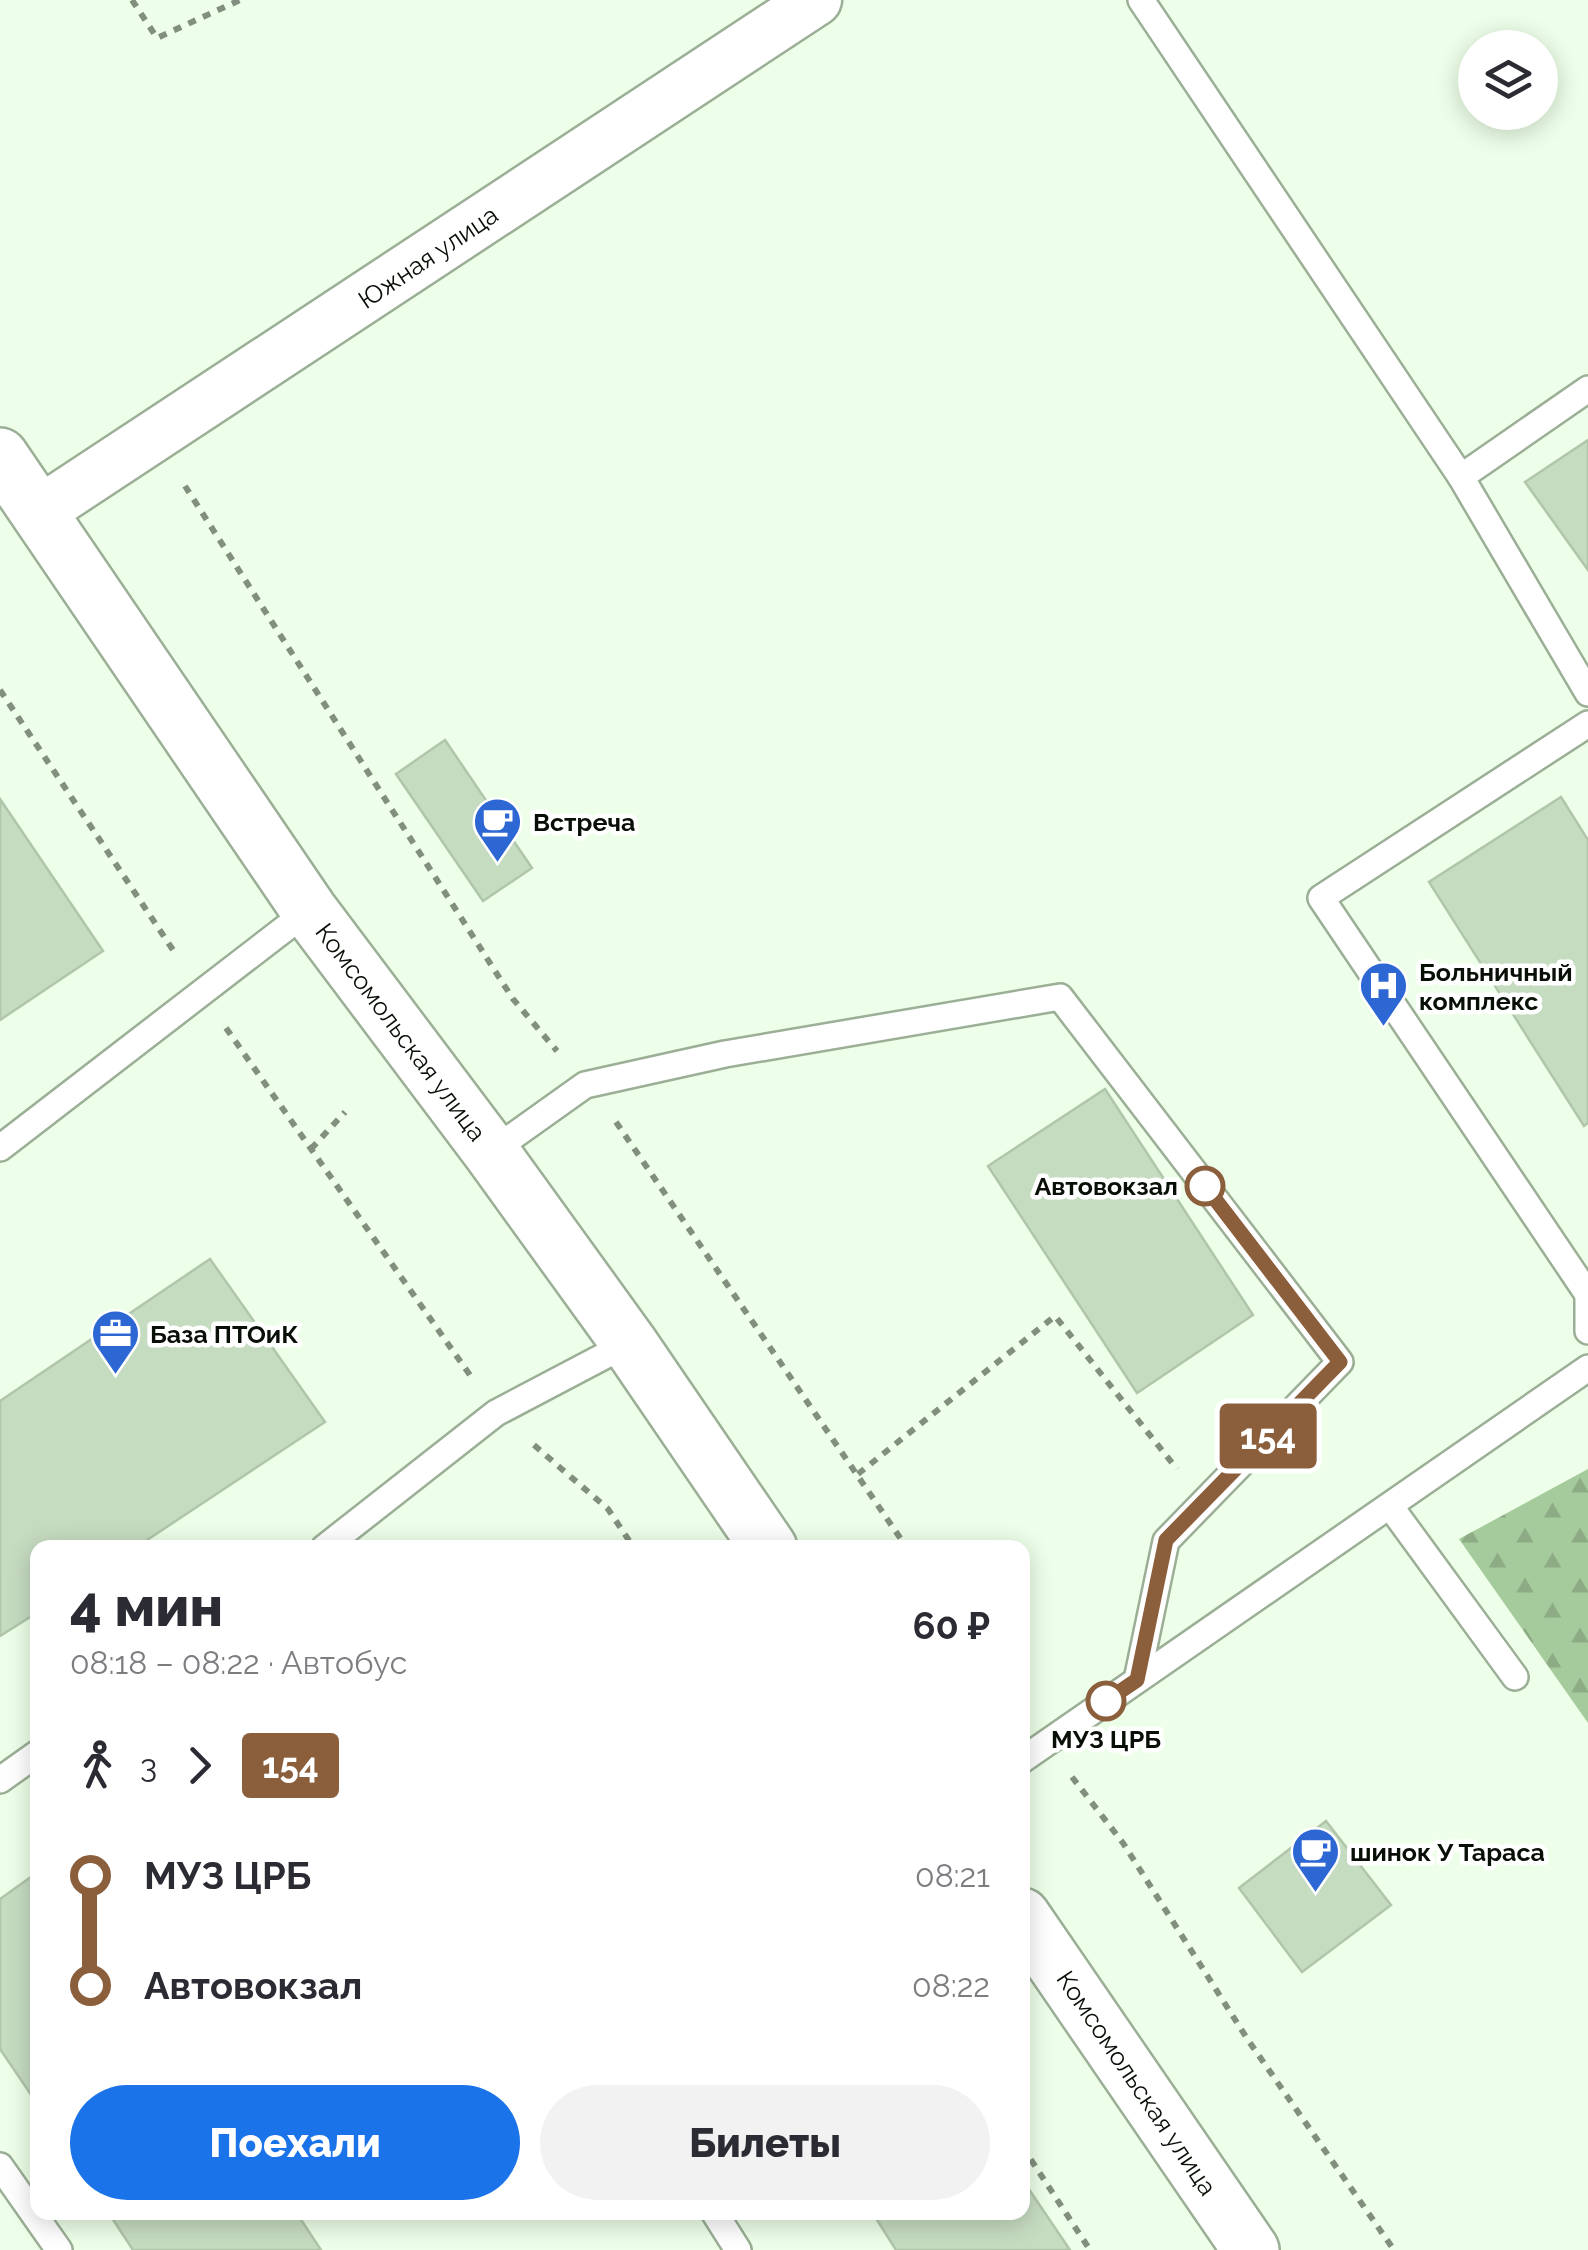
<!DOCTYPE html>
<html lang="ru">
<meta charset="utf-8">
<style>
body{margin:0;font-family:Raleway,sans-serif;background:#f2f2f3;color:#2b2b33;height:100vh;display:flex;flex-direction:column;font-size:38px;white-space:nowrap}
*{box-sizing:border-box;margin:0}
p{font-size:32px;color:#7c7c81}
.icon{flex:none;width:55px;height:55px;fill:none;stroke:currentColor;stroke-width:2;stroke-linecap:round;stroke-linejoin:round}
.map{position:relative;flex:1;overflow:hidden}
.sheet{position:absolute;left:30px;top:1540px;width:1000px;height:680px;display:flex;flex-direction:column;background:#fff;border-radius:20px;box-shadow:0 5px 25px #0003}
.sheet>*{flex:none}
.badge{padding:0 20px;border-radius:8px;font-size:35px;line-height:65px}
.buttons{position:absolute;left:1458px;top:30px;display:grid;gap:20px}
.buttons a{display:grid;place-items:center;width:100px;height:100px;border-radius:50%;background:#fff;box-shadow:0 5px 25px #0003;font-size:50px}
.map>.badge{position:absolute;translate:-50% -50%;box-shadow:0 0 0 5px #fff}
.legs{display:flex;align-items:center;gap:15px;height:110px;padding:0 40px;font-size:32px}
.legs p{margin-inline-start:auto}
.overview{display:flex;align-items:center;justify-content:space-between;height:170px;padding:0 40px}
h1{font-size:55px;font-weight:800;line-height:75px}
.button{display:flex;gap:20px;margin-top:auto;padding:20px 40px}
.button a{flex:1;height:115px;border-radius:60px;background:#1a73e8;color:#fff;font-size:40px;font-weight:800;line-height:115px;text-align:center}
.button a+a{background:#f2f2f3;color:#2b2b33}
ul{padding:0 40px;list-style:none}
li{display:flex;align-items:center;gap:35px;height:110px;font-size:38px}
li i{display:grid;place-items:center;width:15px;height:100%;margin:0 12px;background:currentColor}
li i::after{content:'';width:25px;height:25px;margin:-12px;border:8px solid;border-radius:50%;background:#fff}
li p{margin-inline-start:auto}
li:first-child i{background:linear-gradient(#0000 50%,currentColor 0)}
li:last-child i{background:linear-gradient(currentColor 50%,#0000 0)}
.map>svg:first-child{display:block}
</style>
<div class="map">
<svg width="1588" height="2250" viewBox="0 0 1588 2250">
<defs>
<pattern id="forest-firs" width="22" height="20" patternUnits="userSpaceOnUse" patternTransform="scale(2.5)"><rect width="22" height="20" fill="#a5ca9c"/><path d="M5 1l3.5 6h-7zM16 11l3.5 6h-7z" fill="#8dac85"/></pattern>
</defs>
<rect width="100%" height="100%" fill="#edffe8"/>
<path fill="url(#forest-firs)" d="M1588,1469v254l-129,-184z"/>
<g fill="#c6dcc1" stroke="#b0c6aa" stroke-width="2.5">
<path d="M1588,440v130l-63,-88z"/>
<path d="M445,740l87,128 -49,33 -87,-127z"/>
<path d="M1561,797l27,43v283l-4,3 -155,-244z"/>
<path d="M0,799l103,152 -103,69z"/>
<path d="M1105,1089l148,226 -116,78 -149,-227z"/>
<path d="M210,1259l115,163 -190,126h-97v64l-38,24v-235z"/>
<path d="M1326,1821l65,84 -89,67 -63,-84z"/>
<path d="M38,1872v233l-38,-56v-150z"/>
<path d="M1022,2179l48,71h-174l-24,-38h150z"/>
<path d="M108,2212h188l25,38h-188z"/>
</g>
<g fill="none" stroke-linecap="round" stroke-linejoin="round">
<defs>
<g id="service">
<path d="M1141,0l320,477 127,216"/>
<path d="M1461,477l127,-88"/>
<path d="M0,1148l309,-238"/>
<path d="M491,1152l94,-67 140,-31 335,-57 280,365 -174,179 -29,139"/>
<path d="M1587,1293l-266,-395 267,-174"/>
<path d="M1588,1293v38"/>
<path d="M1390,1506l125,171"/>
<path d="M324,1548l172,-135 133,-70"/>
<path d="M1022,1760l566,-392"/>
<path d="M0,1780l38,-27"/>
<path d="M0,2166l59,84"/>
<path d="M714,2212l24,38"/>
</g>
<path id="minor" d="M39,512l777,-512"/>
<g id="tertiary">
<path d="M0,456l309,454 182,242 138,191 140,205"/>
<path d="M1022,1916l229,334"/>
</g>
</defs>
<use href="#service" stroke="#9aaf95" stroke-width="30"/>
<use href="#minor" stroke="#9aaf95" stroke-width="55"/>
<use href="#tertiary" stroke="#9aaf95" stroke-width="60"/>
<g stroke="#828f7e" stroke-width="6" stroke-dasharray="8 8" stroke-linecap="butt">
<path d="M132,0l25,38 83,-38"/>
<path d="M185,486l328,513 44,52"/>
<path d="M0,690l177,266"/>
<path d="M226,1028l246,350"/>
<path d="M616,1122l291,426"/>
<path d="M311,1149l34,-37"/>
<path d="M534,1445l74,64 26,39"/>
<path d="M858,1474l197,-158 122,153"/>
<path d="M1072,1777l51,66 125,197 146,210"/>
<path d="M1022,2146l68,104"/>
</g>
<use href="#service" stroke="#fff" stroke-width="25"/>
<use href="#minor" stroke="#fff" stroke-width="50"/>
<use href="#tertiary" stroke="#fff" stroke-width="55"/>
</g>
<g fill="none" stroke-linecap="round" stroke-linejoin="round">
<defs>
<path id="line-1" d="M1106,1701l31,-21 29,-140 174,-178 -135,-176"/>
</defs>
<use href="#line-1" stroke="#fff" stroke-width="22"/>
<use href="#line-1" stroke="#8b5e3c" stroke-width="15"/>
</g>
<defs>
<symbol id="cafe-pin" viewBox="-11 -11 22 30"><path d="M0 17L-7.5 6A9.5 9.5 0 1 1 7.5 6Z" fill="#2c67d4" stroke="#fff"/><path d="M-5.5-4.5H6V0H3Q3 3.5 0 3.5H-2.5Q-5.5 3.5-5.5 0ZM3-3.2v2h1.7v-2ZM-6 4.5H4V6H-6Z" fill="#fff"/></symbol>
<symbol id="hospital-pin" viewBox="-11 -11 22 30"><path d="M0 17L-7.5 6A9.5 9.5 0 1 1 7.5 6Z" fill="#2c67d4" stroke="#fff"/><path d="M-5-5h3v3.5h4V-5h3V5h-3V1.5h-4V5h-3Z" fill="#fff"/></symbol>
<symbol id="office-pin" viewBox="-11 -11 22 30"><path d="M0 17L-7.5 6A9.5 9.5 0 1 1 7.5 6Z" fill="#2c67d4" stroke="#fff"/><path d="M-6-3h4V-5.5h4V-3h4V5H-6ZM-1-4.5V-3h2v-1.5ZM-6 0V1H6V0Z" fill="#fff"/></symbol>
</defs>
<g fill-rule="evenodd">
<use href="#cafe-pin" x="470" y="794" width="55" height="75"/>
<use href="#hospital-pin" x="1356" y="958" width="55" height="75"/>
<use href="#office-pin" x="88" y="1306" width="55" height="75"/>
<use href="#cafe-pin" x="1288" y="1824" width="55" height="75"/>
</g>
<g fill="#fff" stroke="#8b5e3c" stroke-width="5">
<circle cx="1205" cy="1186" r="18"/>
<circle cx="1106" cy="1701" r="18"/>
</g>
<g text-anchor="middle" stroke-width="9" stroke-linejoin="round" paint-order="stroke">
<g font-size="25" fill="#080f06" stroke="#fff">
<text transform="translate(428 257) rotate(-34)" y="9">Южная улица</text>
<text transform="translate(401 1032) rotate(53)" y="9">Комсомольская улица</text>
<text transform="translate(1137 2083) rotate(56)" y="9">Комсомольская улица</text>
</g>
<g font-size="25" font-weight="bold" fill="#080f06" stroke="#fff" text-anchor="start">
<text x="533" y="831">Встреча</text>
<text x="1419" y="981">Больничный<tspan x="1419" dy="29">комплекс</tspan></text>
<text x="150" y="1343">База ПТОиК</text>
<text x="1350" y="1861">шинок У Тараса</text>
</g>
<g font-size="25" font-weight="bold" fill="#080f06" stroke="#fff" text-anchor="end">
<text x="1178" y="1195">Автовокзал</text>
<text x="1106" y="1748" text-anchor="middle">МУЗ ЦРБ</text>
</g>
</g>
</svg>
<div class="buttons">
<a><svg class="icon" aria-label="layers" viewBox="0 0 24 24"><path d="M12 4l9 5-9 5-9-5zM3 14l9 5 9-5"/></svg></a>
</div>
<b class="badge" style="left:1268px;top:1436px;background:#8b5e3c;color:#fff">154</b>
<section class="sheet">
<div class="overview"><div><h1>4 мин</h1><p>08:18 – 08:22 · Автобус</p></div><b>60 ₽</b></div>
<div class="legs"><svg class="icon" aria-label="walk" viewBox="0 0 24 24"><circle cx="13" cy="4" r="2"/><path d="M13 8l-2 6 4 7M11 14l-3 7M7 12l3-4h3l4 4"/></svg>3<svg class="icon" aria-label="forward" viewBox="0 0 24 24"><path d="M9 5l7 7-7 7"/></svg><b class="badge" style="background:#8b5e3c;color:#fff">154</b></div>
<ul>
<li><i style="color:#8b5e3c"></i><b>МУЗ ЦРБ</b><p>08:21</p></li>
<li><i style="color:#8b5e3c"></i><b>Автовокзал</b><p>08:22</p></li>
</ul>
<div class="button"><a>Поехали</a><a>Билеты</a></div>
</section>
</div>
